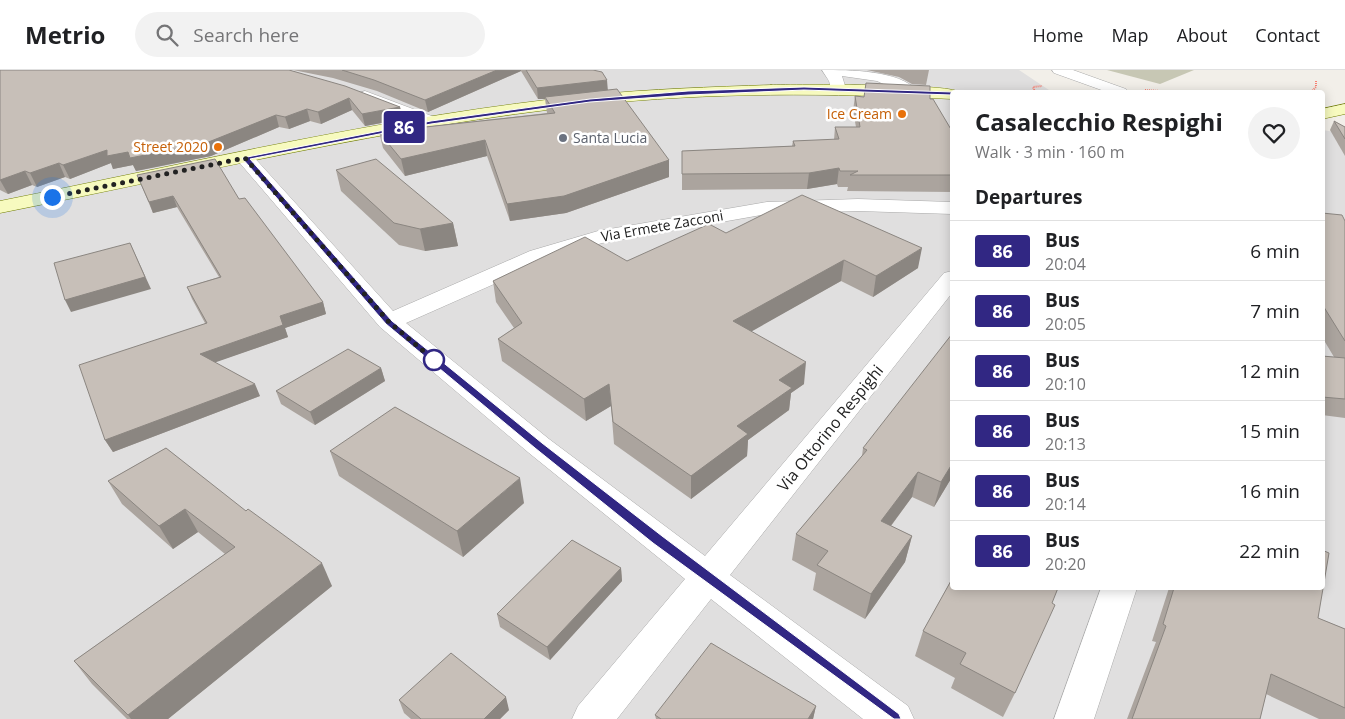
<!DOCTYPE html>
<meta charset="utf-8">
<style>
body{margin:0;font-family:"Open Sans",sans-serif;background:#f2f2f2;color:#202124;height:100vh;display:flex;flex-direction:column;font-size:19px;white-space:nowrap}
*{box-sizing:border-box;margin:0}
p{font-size:16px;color:#757577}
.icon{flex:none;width:28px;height:28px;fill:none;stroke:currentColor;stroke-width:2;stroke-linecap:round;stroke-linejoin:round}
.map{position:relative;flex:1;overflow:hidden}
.panel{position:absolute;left:950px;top:20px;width:375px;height:500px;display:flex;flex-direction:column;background:#fff;border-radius:5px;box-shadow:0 2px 12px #0003}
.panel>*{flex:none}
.badge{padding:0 10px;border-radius:4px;font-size:18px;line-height:32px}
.you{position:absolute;width:25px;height:25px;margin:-12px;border:4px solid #fff;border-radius:50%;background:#1a73e8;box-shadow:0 0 0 8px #1a73e833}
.map>.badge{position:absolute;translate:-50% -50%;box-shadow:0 0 0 2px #fff}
h2{padding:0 25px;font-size:19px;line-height:45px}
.round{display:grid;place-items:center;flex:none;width:52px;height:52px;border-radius:26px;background:#f2f2f2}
.summary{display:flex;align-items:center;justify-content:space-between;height:85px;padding:0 25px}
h1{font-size:24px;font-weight:700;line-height:38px}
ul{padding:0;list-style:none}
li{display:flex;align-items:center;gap:15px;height:60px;padding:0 25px;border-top:1px solid #e0e0e0}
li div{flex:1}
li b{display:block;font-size:19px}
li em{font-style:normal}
li .badge{min-width:55px;font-weight:700;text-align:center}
header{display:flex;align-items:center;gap:30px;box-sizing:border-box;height:70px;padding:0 25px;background:#fff;border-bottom:1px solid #e0e0e0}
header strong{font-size:24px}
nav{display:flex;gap:28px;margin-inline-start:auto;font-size:18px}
.search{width:350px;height:45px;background:#f2f2f2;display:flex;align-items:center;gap:12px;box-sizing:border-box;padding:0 18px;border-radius:28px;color:#757577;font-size:19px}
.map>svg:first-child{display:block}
</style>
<header>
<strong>Metrio</strong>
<div class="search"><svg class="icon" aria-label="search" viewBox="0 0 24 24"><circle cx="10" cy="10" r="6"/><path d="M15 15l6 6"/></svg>Search here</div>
<nav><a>Home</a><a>Map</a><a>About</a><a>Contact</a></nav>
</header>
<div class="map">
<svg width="1345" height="649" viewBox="0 0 1345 649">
<rect width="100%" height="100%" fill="#f2efe9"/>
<path fill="#e0dfdf" d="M0,0h1019l33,22h-100v496h370l1,-458 22,4v585h-1345z"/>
<path fill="#c7c7b4" d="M1107,0h87l-34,14z"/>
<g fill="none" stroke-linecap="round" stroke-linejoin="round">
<defs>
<g id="minor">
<path d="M822,0c27,0 78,0 95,21l-2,3 -6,2 -32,-15 -35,-5 4,13 -2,3h-12l-3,-11z"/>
<path d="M1052,0h21l53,19 2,3h-21l-53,-19z"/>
<path d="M365,21l72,27 2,4 -2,4h-12l-66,-27 -2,-3 2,-3z"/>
<path d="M245,83l6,1 142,157 137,-60 68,-20 169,-29 91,-3 94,3v12l-94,-3 -91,3 -165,29 -56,18 -140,62 143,116 156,117 239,-283 8,-2v22l-222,282 178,131 6,13h-51l-152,-120 -94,120h-45l6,-13 107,-127 -156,-126 -149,-126 -141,-165 -3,-4 3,-4z"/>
<path d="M1101,518h36l-43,131h-40z"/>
</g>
<g id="secondary">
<path d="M771,15c25,0 176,-2 188,7h-7v7c-121,-6 -242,-7 -362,6 -199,21 -394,69 -590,108v-12c196,-39 392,-86 591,-106 60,-6 120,-8 180,-10z"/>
<path d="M1345,34v10l-23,5v-10z"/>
</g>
</defs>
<use href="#minor" stroke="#a9a9a9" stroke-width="1"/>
<use href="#secondary" stroke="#707d05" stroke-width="1"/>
<g stroke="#fa8072" stroke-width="2" stroke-dasharray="1 1" stroke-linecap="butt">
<path d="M1145,20l32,2"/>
<path d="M1035,22l-2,-5 9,-1"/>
<path d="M1311,22l5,-5v-7"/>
</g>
<use href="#minor" fill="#fff" fill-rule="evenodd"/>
<use href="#secondary" fill="#f7fabf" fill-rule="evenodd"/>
</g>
<g fill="#aba49e">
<path d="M0,0h289l111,37 3,12 -38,7 -13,-16 -31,14 -11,-3 -21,8 -10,-2 -68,29 -75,15 -3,-6 -20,4 -2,-6 -41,16 -5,-2 -28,10 -5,-2 -24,9 -8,-4z"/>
<path d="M293,0h300l15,20 61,70v17l-103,36 -56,8 -23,-65 -82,20 -22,-28 -4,-16 168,-19 -2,-14h-7l-17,-28 -93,41 -51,-21 -44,-13z"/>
<path d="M867,0h62l-3,15 -14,-1 -13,-7z"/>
<path d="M866,13l64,16 22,32v61l-105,-1 1,-4h-10l-1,-3 -30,5 -125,1v-39l110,-5 1,-5 41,-1 1,-13h21l-3,-16 2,-15 9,1z"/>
<path d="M1334,51l11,6v29l-15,-26z"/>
<path d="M336,100l117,53 5,23 -33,5 -26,-6 -58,-54z"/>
<path d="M137,105l102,24 84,103 3,12 -41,14 3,9 -73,25 45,34 -147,56 -8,-12 100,-117 -13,-24 -5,-12 32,-10 -42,-70 -24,6z"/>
<path d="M1322,143l23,8v197l-23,-3v-59l12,1 -12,-20z"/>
<path d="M726,163l192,35 -45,29 -32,-16 -90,50 53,53 -13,9 -2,17 -41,30 -1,16 -56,43 -77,-55 -3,-38 -25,15 -84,-60 -4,-22 16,-11 -18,-26 -3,-21 134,-20z"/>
<path d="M381,298l4,13 -70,44 -34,-21 -5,-13z"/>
<path d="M166,378l166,138 -164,133h-41l-35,-35 -18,-23 151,-107 -27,-22 -25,17 -51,-45 -14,-23z"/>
<path d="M863,378l89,29 -18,30 -22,-10 -21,29 21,10 -7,26 -40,57 -52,-29 3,-17 -24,-13 4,-26 66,-78z"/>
<path d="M330,381l194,52 -61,54 -124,-81z"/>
<path d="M621,498l1,13 -72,79 -50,-33 -3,-13z"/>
<path d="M952,509l63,114 -12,24 -52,-29 4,-10 -40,-22 8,-25z"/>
<path d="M1169,518h153l-4,30 27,11v90h-26l-53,-25 -6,25h-133l29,-77 -4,-1z"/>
<path d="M399,630l110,10 -9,9h-89l-7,-6z"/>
<path d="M816,636l-3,13h-157l-1,-4z"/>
</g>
<g fill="#8b8681">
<path d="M497,0h24v1l-93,41 -3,-12z"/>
<path d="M607,10l1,12 -63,5v2h-7l-1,-11z"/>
<path d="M349,28l3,12 -31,14 -3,-12z"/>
<path d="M400,37l3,12 -38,7 -3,-12z"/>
<path d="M307,39l3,12 -21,8 -4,-12z"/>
<path d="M276,45l3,12 -68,29 -75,15 -3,-6 -20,4 -2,-6 -41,16 -7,-14 44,-15z"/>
<path d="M485,70l2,16 -82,20 -4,-17z"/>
<path d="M669,90v17l-103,36 -56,8 -3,-17z"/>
<path d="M59,93l6,14 -28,10 -7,-14z"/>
<path d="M839,98l-2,16 -30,5 2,-16z"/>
<path d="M25,101l7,14 -24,9 -8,-14z"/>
<path d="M173,126l4,11 -24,6 -4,-11z"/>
<path d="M453,153l5,23 -33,5 -5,-22z"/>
<path d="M130,173l21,46 -80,23 -6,-12z"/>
<path d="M922,178l-4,20 -45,29 3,-21z"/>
<path d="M844,190l-3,21 -110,62 2,-22z"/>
<path d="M323,232l3,12 -41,14 3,9 -83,29 -5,-12 80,-38z"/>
<path d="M806,292l-2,22 -13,9 -2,17 -41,30 -1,16 -56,43v-23l88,-96z"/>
<path d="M381,298l4,13 -70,44 -5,-13z"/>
<path d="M255,314l5,12 -147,56 -8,-12z"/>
<path d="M609,314l2,22 -25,15 -2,-22z"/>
<path d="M952,394v13l-18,30 7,-25z"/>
<path d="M918,402l-6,25 -37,50 6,-26z"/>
<path d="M520,408l4,25 -61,54 -6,-26z"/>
<path d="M185,439l13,23 -25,17 -14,-23z"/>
<path d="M912,466l-7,26 -40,57 6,-25z"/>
<path d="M322,493l10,23 -164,133h-37l-3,-4z"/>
<path d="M621,498l1,13 -72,79 -3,-13z"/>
<path d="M506,627l3,13 -9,9h-16z"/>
<path d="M816,636l-3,13h-5z"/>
</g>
<g fill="#c7bfb8" stroke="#8b8681">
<path d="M0,0h289l56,16 55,21 -38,7 -13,-16 -31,14 -11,-3 -22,8 -9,-2 -70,28 -76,15 -2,-6 -21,4v-6l-44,15 -4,-2 -29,10 -5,-2 -25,9z"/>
<path d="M342,0h155l-72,30 -51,-20z"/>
<path d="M526,0h67l9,2 5,8 -70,8z"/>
<path d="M866,13l64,3v13h3l19,32v44h-102l8,-4h-18l-1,-3 -30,5 -127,1v-23l113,-5 -2,-5 46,-2 -4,-12h25l-5,-31 9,1z"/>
<path d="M617,19l52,71 -105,36 -57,8 -22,-64 -84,19 -22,-27 176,-19 -10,-16z"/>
<path d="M1334,51l11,6v12z"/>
<path d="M215,89l24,40 6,-1 78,104 -43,14 3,9 -83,29 55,30 -150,56 -26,-75 128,-42 -20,-36 34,-10 -48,-81 -24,6 -12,-27z"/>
<path d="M376,89l77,64 -33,6 -26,-6 -58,-53z"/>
<path d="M802,125l120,53 -46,28 -32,-16 -111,61 73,41 -27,18 13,8 -55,38 11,8 -57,42 -78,-54 -4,-38 -25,15 -86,-60 24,-16 -29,-42 92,-44 42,24 82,-37 17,9z"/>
<path d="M1322,143l20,2 3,6v120l-23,-37z"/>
<path d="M130,173l15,34 -80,23 -11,-37z"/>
<path d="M952,264v130l-11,18 -23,-10 -37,49 31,15 -41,58 -54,-29 11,-14 -32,-17 71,-84 -4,-2z"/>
<path d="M348,279l33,19 -71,44 -34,-21z"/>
<path d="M1322,286l23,2v41l-23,-2z"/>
<path d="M395,337l125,71 -63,53 -127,-80z"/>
<path d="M166,378l80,63 2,-2 74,54 -194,152 -54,-54 161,-114 -50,-38 -26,17 -51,-45z"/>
<path d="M572,470l49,28 -74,79 -50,-33z"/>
<path d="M1322,480l7,3 -11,65 27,11v79l-74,-34 -11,45h-128l34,-93 -3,-2 11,-36h148z"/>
<path d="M952,509v9h106l-6,15 3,2 -40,88 -55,-29 6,-11 -43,-22z"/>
<path d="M711,573l105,63 -8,13h-147l-6,-4z"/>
<path d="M451,583l55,44 -22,22h-63l-22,-19z"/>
</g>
<path fill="#312783" stroke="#fff" d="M804,17l148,5 3,2 -3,1 -148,-5 -116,5 -98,7 -159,22 -181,35 142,162 150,122 120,93 237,178 2,5h-7l-241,-176 -118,-95 -149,-124 -144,-166 189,-37 159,-22 98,-8z"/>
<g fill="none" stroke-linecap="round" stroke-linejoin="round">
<path stroke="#222" stroke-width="5" stroke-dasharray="0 9" d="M52,127l193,-39 144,164 45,38"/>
</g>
<g fill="#e8710a" stroke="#fff" stroke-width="2">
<circle cx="902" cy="44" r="5"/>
<circle cx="218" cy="77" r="5"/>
</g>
<circle fill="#6b7280" stroke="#fff" stroke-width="2" cx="563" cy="68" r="5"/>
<circle fill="#fff" stroke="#312783" stroke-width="2.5" cx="434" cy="290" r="10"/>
<g text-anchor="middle" stroke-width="5" stroke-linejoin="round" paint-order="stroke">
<g font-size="14" fill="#c56008" stroke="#fff" text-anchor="end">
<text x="892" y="49">Ice Cream</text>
<text x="208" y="82">Street 2020</text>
</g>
<g font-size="14" fill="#5b616d" stroke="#fff" text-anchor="start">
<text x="573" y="73">Santa Lucia</text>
</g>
<g font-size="14" fill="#222" stroke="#fff">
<text transform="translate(662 156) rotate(-10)" y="5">Via Ermete Zacconi</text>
</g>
<g font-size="16" fill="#222" stroke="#fff">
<text transform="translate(830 358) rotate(-51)" y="6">Via Ottorino Respighi</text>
</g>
</g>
</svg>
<div class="you" style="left:52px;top:127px"></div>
<b class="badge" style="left:404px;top:57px;background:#312783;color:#fff">86</b>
<section class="panel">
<div class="summary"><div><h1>Casalecchio Respighi</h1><p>Walk · 3 min · 160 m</p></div><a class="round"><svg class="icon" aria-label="heart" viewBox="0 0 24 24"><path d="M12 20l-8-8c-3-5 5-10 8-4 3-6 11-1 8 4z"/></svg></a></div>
<h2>Departures</h2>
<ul>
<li><span class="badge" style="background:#312783;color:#fff">86</span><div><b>Bus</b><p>20:04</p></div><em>6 min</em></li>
<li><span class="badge" style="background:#312783;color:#fff">86</span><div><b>Bus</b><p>20:05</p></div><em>7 min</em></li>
<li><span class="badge" style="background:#312783;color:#fff">86</span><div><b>Bus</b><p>20:10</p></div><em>12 min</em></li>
<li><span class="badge" style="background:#312783;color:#fff">86</span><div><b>Bus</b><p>20:13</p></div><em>15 min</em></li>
<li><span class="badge" style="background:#312783;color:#fff">86</span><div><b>Bus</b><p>20:14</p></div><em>16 min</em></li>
<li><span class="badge" style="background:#312783;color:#fff">86</span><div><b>Bus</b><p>20:20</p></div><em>22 min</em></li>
</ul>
</section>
</div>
